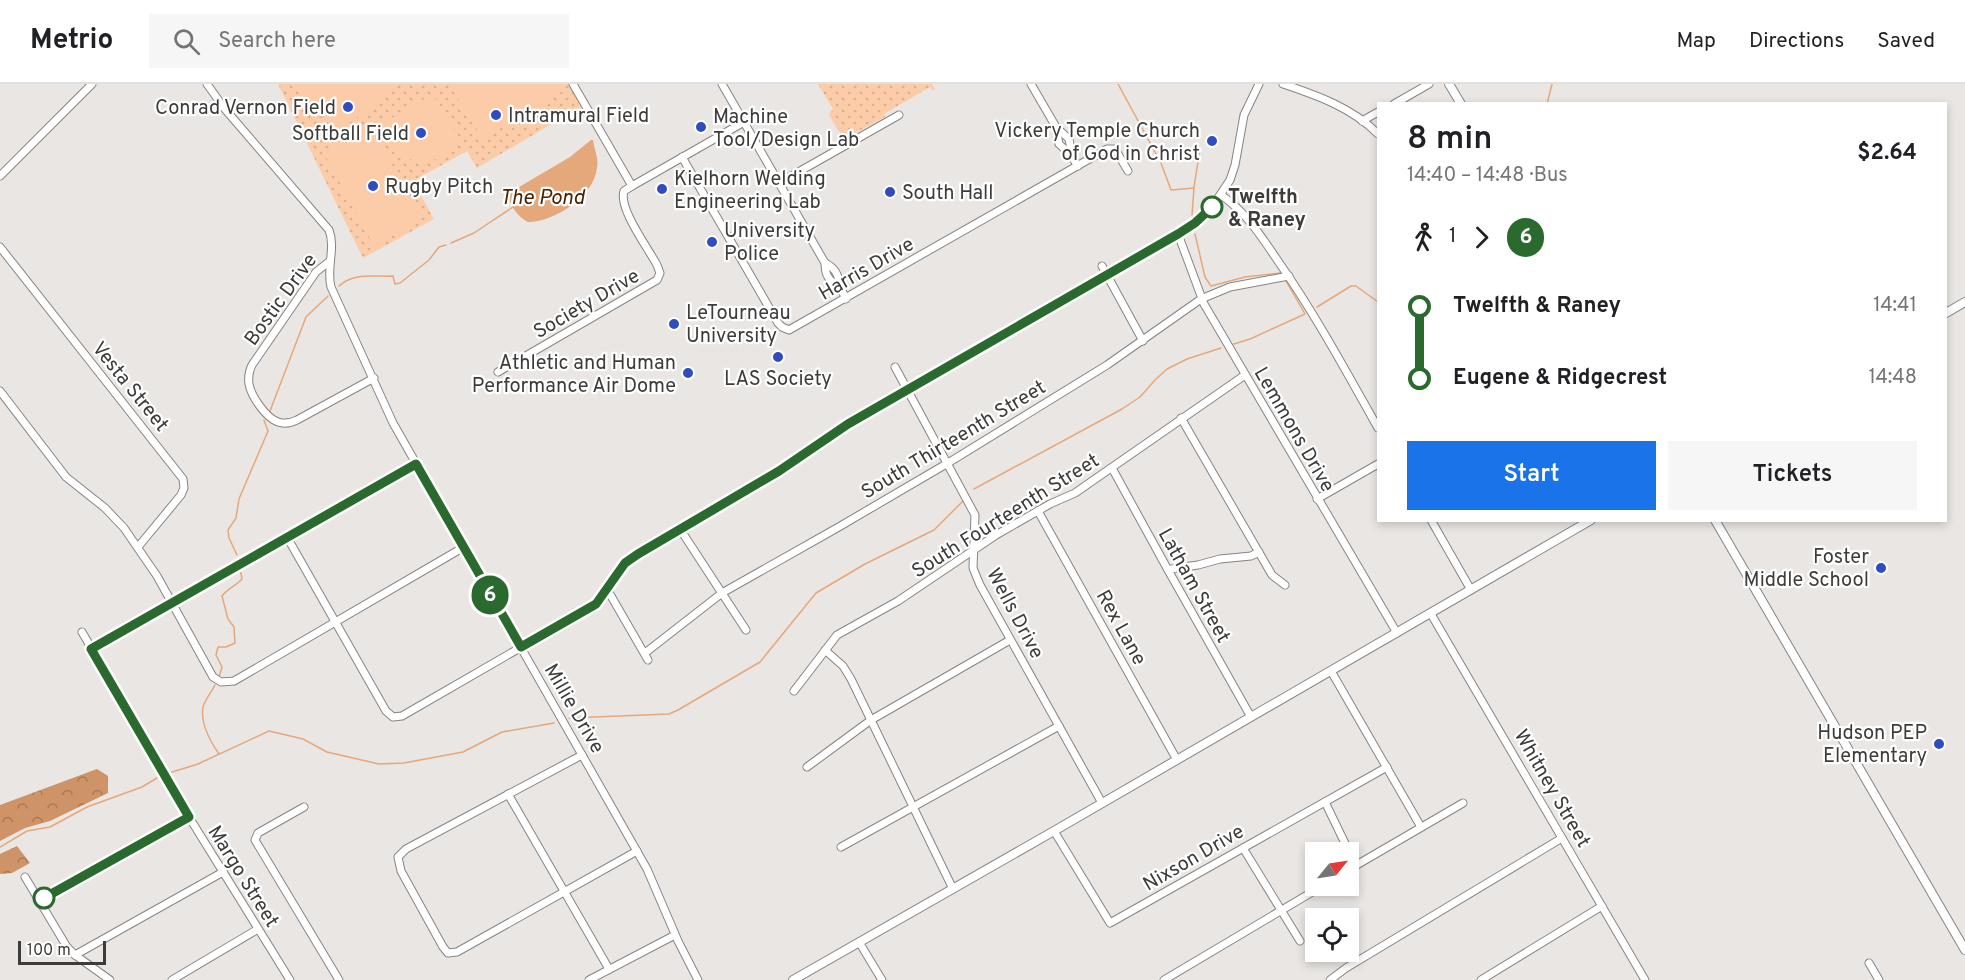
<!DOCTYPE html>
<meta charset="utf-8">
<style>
body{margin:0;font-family:Overpass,sans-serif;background:#f6f6f6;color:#202124;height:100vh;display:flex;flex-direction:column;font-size:22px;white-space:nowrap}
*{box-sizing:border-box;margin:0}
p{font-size:20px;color:#757577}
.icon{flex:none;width:33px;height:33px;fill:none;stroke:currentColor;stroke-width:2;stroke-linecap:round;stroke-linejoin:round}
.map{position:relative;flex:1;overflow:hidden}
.panel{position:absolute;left:1377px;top:18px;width:570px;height:420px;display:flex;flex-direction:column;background:#fff;border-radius:0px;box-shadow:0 3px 9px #0003}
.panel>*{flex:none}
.badge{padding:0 12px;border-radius:20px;font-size:21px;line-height:39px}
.needle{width:39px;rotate:60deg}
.controls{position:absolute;left:1305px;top:758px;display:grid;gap:12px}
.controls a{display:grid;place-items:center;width:54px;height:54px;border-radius:0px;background:#fff;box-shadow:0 3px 9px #0003;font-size:30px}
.scale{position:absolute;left:18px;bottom:15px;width:88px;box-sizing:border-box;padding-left:6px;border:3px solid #3d3c3b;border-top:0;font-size:16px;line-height:21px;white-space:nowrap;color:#3d3c3b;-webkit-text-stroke:4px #fff;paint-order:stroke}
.map>.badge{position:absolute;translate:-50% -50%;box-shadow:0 0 0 3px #fff}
.legs{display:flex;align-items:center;gap:9px;height:66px;padding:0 30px;font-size:20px}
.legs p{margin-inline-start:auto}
.summary{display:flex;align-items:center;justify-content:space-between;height:102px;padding:0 30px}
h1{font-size:33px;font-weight:600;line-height:45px}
.action{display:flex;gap:12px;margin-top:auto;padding:12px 30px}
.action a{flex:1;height:69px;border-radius:0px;background:#1a73e8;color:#fff;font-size:24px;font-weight:600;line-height:69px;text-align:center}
.action a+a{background:#f6f6f6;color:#202124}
ul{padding:0 30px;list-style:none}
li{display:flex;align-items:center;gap:21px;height:72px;font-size:22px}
li i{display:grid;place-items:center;width:9px;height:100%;margin:0 8px;background:currentColor}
li i::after{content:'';width:15px;height:15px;margin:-8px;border:4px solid;border-radius:50%;background:#fff}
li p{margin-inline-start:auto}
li:first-child i{background:linear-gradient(#0000 50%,currentColor 0)}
li:last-child i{background:linear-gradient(currentColor 50%,#0000 0)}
header{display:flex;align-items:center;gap:36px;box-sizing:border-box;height:84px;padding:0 30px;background:#fff;border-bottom:2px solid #e0e0e0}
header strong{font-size:28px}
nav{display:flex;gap:33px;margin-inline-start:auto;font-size:21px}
.search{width:420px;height:54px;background:#f6f6f6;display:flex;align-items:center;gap:15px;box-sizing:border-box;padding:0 21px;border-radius:0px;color:#757577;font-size:22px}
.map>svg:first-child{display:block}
</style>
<header>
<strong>Metrio</strong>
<div class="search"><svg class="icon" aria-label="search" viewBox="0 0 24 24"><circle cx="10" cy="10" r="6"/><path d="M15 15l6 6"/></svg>Search here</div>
<nav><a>Map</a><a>Directions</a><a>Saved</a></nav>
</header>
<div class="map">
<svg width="1965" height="896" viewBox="0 0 1965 896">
<defs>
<pattern id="grass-dots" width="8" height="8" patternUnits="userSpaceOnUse" patternTransform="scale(1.5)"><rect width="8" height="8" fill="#fccca9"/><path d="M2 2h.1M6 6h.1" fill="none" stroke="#d9b092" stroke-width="1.8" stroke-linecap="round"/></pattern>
<pattern id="forest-crowns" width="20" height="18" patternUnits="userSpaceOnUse" patternTransform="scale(1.5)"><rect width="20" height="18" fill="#ce9366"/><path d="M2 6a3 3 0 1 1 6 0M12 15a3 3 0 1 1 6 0" fill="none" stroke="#a87955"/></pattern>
</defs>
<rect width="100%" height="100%" fill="#e9e6e3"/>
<g fill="url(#grass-dots)">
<path d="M278,0h295l11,21 -107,63 -10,-17 -54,30 21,38 -71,39z"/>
<path d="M818,0h114l3,5 -2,2 -3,-4 -46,27 1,3 -41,22 -15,-24 4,-6z"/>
</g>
<g fill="url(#forest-crowns)">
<path d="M97,685l11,7v17l-58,28 -25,7 -25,13v-36z"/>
<path d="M17,762l13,17 -18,10 -12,1v-20z"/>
</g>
<g fill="#fccca9">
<path d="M294,0h100l-16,20 -44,28 -16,-28h-12z"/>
<path d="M455,0h104l4,7 -80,48 -32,-52z"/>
<path d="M429,12l6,2 27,44c-29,31 -71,25 -77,-20z"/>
<path d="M371,41l51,95 -48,26 -51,-94z"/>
</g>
<path fill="#e5a87b" d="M591,56h2c1,9 6,18 4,28 -3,28 -42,54 -69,54 -10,-5 -20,-18 -19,-29l61,-36z"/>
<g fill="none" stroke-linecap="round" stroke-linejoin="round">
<g stroke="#e5a87b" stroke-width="1.5">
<path d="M1118,0l43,79 10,27 23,-2 -2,27"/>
<path d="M1547,20l5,-20"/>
<path d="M1194,103l6,-38"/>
<path d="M1195,150l10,43 6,9 34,-9 35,-4"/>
<path d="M451,159l23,-10 39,-26"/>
<path d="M339,202c15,-14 35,-9 54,-10l2,8 5,-1 29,-23 10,-13 7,-2"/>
<path d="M1317,223l34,-21h5l22,16"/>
<path d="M1234,260l16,-5 55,-25 -19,-33"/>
<path d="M270,327l36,-94 22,-21"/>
<path d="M974,405l148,-80 18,-12 15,-17 12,-11 20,-10 34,-11"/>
<path d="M237,471l-8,-17 -1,-8 8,-12 3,-19 29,-68 -4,-11"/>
<path d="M219,593l3,-10 -6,-12 2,-8h8l9,-4 -1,-16 -6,-8 -6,-23c6,-8 14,-10 20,-17l-2,-10"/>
<path d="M215,601c-3,6 -10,15 -12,22 -3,17 7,34 16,47"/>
<path d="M569,634l100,-4 9,-4 82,-48 56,-69 49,-29 69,-34 29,-29"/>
<path d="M169,689l29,-9 71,-33 34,8 24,13 52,12 25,-1 59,-11 39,-20 52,-9"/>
<path d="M0,763l27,-16 23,-4 37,-20 55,-20 15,-9"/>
</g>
<defs>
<g id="minor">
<path d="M207,0l17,24 105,122c7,18 -3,38 2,57l62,136 254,446 31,72 20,39"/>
<path d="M573,0l59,102 112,-64"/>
<path d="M722,0l103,179c0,12 3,17 14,23"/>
<path d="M1031,0l25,43 13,12 3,16"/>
<path d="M1283,0c33,11 70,24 95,50"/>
<path d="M1394,20l35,-20"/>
<path d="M1362,37l16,-9"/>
<path d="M1056,43l3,17 10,9 9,13"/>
<path d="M682,73l96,166 4,4 7,3 318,-181h8l13,22"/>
<path d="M0,92l92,-92"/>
<path d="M779,99l120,-68"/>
<path d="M1221,111c25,17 40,41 57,66 37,53 68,110 100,167"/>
<path d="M1178,150l26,70 193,329"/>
<path d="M0,163l183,232 1,9 -3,7 -43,52"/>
<path d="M330,177l-14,11 -64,93c-3,6 -4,12 -3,19 2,12 17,34 29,38 6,2 13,1 19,-2l77,-42"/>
<path d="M825,179c17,8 12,21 21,36"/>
<path d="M1102,182l41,75"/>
<path d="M895,283l80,148 -2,53 7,17 122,218"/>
<path d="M498,288l159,-92 3,-7 -3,-8c-9,-17 -39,-57 -33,-74l8,-5"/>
<path d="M0,307l66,86 39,31 19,20 33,48 56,101 8,5 13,-1 230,-134"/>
<path d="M1181,334l91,157 13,10"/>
<path d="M1112,384l56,102 83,147"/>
<path d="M1317,415l61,-35"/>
<path d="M1038,427l139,249"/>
<path d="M1431,436l40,70"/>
<path d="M680,445l66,101"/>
<path d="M287,453l99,174 7,6 9,-1 194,-112 29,-41 13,-9 141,-83 69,-46 259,-149 88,-53 17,-16 18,-27 5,-15 9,-50 15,-31"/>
<path d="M1168,486l8,-2 22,-3 22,-6 31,-3 8,-4"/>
<path d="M607,505l41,71"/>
<path d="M1431,530l214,366"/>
<path d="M82,548l107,185 101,163"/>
<path d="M91,565l325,-185"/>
<path d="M825,566l18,16 8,13 102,210"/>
<path d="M645,569l77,-60 115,-65 111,-65 159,-98 94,-66 29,-12 59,-11"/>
<path d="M1331,587l90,156"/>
<path d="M794,607l43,-56 61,-34 98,-66 54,-31 25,-11 170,-118"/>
<path d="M582,671l-176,94 -8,8 3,14 42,76 5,6 9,-1 180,-101"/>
<path d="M807,683l64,-47 139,-80"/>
<path d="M508,710l101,175"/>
<path d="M1325,718l31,64"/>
<path d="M304,723l-46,26 -3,7 84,140"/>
<path d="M1054,747l56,92 277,-156"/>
<path d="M841,763l218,-121"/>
<path d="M1243,764l57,93"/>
<path d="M1348,786l115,-67"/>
<path d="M25,793l42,70 8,8 35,25"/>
<path d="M39,818l150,-85"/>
<path d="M859,858l23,38"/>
<path d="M75,871l148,-83"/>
<path d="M1869,879l10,17"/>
<path d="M172,896l86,-51"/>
<path d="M589,896l86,-45"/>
<path d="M1164,896l160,-95"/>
<path d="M1330,896l16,-12 216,-130"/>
<path d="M1481,896l121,-74"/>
</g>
<g id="tertiary">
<path d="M1449,0l12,20"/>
<path d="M1946,229l19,-11"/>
<path d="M1715,436l250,430"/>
<path d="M793,896l261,-149 537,-311"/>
</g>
</defs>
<use href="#minor" stroke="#878482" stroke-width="9"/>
<use href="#tertiary" stroke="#878482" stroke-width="10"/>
<use href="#minor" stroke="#fff" stroke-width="7"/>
<use href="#tertiary" stroke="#fff" stroke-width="8"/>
</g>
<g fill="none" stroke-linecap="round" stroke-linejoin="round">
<defs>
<path id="line-1" d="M44,814l145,-81 -98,-168 325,-185 105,183 75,-43 29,-41 13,-9 141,-83 69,-47 330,-190 17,-11 17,-16"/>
</defs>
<use href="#line-1" stroke="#fff" stroke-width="14"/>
<use href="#line-1" stroke="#2b6a2f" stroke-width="9"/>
</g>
<g fill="#2f4dbe" stroke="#fff" stroke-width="2">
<circle cx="348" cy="23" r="6"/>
<circle cx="496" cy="31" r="6"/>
<circle cx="701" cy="43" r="6"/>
<circle cx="421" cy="49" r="6"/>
<circle cx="1212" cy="57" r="6"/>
<circle cx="373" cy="102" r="6"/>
<circle cx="662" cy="105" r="6"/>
<circle cx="890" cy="108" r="6"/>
<circle cx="712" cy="158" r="6"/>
<circle cx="674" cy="240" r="6"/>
<circle cx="778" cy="273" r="6"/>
<circle cx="688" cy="289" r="6"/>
<circle cx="1881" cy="484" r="6"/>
<circle cx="1939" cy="660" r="6"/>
</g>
<g fill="#fff" stroke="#2b6a2f" stroke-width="3">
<circle cx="1212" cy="123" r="10"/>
<circle cx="44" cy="814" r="10"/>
</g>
<g text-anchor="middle" stroke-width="4.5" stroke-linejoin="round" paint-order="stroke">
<g font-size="20" fill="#3d3c3b" stroke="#fff" text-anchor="start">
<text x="336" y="30" text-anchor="end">Conrad Vernon Field</text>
<text x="508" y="38">Intramural Field</text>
<text x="713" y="39">Machine<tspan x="713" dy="23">Tool/Design Lab</tspan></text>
<text x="1200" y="53" text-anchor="end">Vickery Temple Church<tspan x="1200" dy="23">of God in Christ</tspan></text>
<text x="409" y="56" text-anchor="end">Softball Field</text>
<text x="674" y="101">Kielhorn Welding<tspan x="674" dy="23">Engineering Lab</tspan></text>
<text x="385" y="109">Rugby Pitch</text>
<text x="902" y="115">South Hall</text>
<text x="724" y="153">University<tspan x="724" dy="23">Police</tspan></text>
<text x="686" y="235">LeTourneau<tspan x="686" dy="23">University</tspan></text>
<text x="676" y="285" text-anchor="end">Athletic and Human<tspan x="676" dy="23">Performance Air Dome</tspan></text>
<text x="778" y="301" text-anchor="middle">LAS Society</text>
<text x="1869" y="479" text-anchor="end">Foster<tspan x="1869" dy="23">Middle School</tspan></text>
<text x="1927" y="655" text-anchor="end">Hudson PEP<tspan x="1927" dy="23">Elementary</tspan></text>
</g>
<g font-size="20" font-weight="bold" fill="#3d3c3b" stroke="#fff" text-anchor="start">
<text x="1228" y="119">Twelfth<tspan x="1228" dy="23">&amp; Raney</tspan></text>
</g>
<g font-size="20" fill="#3d3c3b" stroke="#fff">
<text transform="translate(866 184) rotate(-30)" y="7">Harris Drive</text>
<text transform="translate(280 215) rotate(-54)" y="7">Bostic Drive</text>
<text transform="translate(586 219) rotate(-30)" y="7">Society Drive</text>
<text transform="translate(131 302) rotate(51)" y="7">Vesta Street</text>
<text transform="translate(1295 345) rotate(60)" y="7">Lemmons Drive</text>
<text transform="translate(953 355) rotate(-31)" y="7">South Thirteenth Street</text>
<text transform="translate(1005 431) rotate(-32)" y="7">South Fourteenth Street</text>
<text transform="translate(1195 501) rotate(61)" y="7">Latham Street</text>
<text transform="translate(1016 529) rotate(62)" y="7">Wells Drive</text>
<text transform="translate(1122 543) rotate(61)" y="7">Rex Lane</text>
<text transform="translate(575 624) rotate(60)" y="7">Millie Drive</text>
<text transform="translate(1553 704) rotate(60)" y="7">Whitney Street</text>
<text transform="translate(1193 773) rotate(-30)" y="7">Nixson Drive</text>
<text transform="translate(244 792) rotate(58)" y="7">Margo Street</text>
</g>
<g font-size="21" font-style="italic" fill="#4a2300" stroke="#fff">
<text x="542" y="120">The Pond</text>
</g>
</g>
</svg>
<div class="controls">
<a><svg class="needle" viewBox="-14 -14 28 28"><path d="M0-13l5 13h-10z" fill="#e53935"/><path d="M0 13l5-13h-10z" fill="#757577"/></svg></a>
<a><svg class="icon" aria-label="locate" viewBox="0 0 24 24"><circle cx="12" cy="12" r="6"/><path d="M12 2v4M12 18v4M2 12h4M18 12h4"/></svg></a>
</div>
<div class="scale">100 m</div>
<b class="badge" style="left:490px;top:511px;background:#2b6a2f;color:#fff">6</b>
<section class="panel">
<div class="summary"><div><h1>8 min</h1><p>14:40 – 14:48 · Bus</p></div><b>$2.64</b></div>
<div class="legs"><svg class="icon" aria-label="walk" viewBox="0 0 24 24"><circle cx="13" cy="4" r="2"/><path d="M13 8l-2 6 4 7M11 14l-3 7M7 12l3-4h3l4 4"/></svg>1<svg class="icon" aria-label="forward" viewBox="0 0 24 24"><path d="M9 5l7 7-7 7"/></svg><b class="badge" style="background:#2b6a2f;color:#fff">6</b></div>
<ul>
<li><i style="color:#2b6a2f"></i><b>Twelfth &amp; Raney</b><p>14:41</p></li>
<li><i style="color:#2b6a2f"></i><b>Eugene &amp; Ridgecrest</b><p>14:48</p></li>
</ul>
<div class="action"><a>Start</a><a>Tickets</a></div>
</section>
</div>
